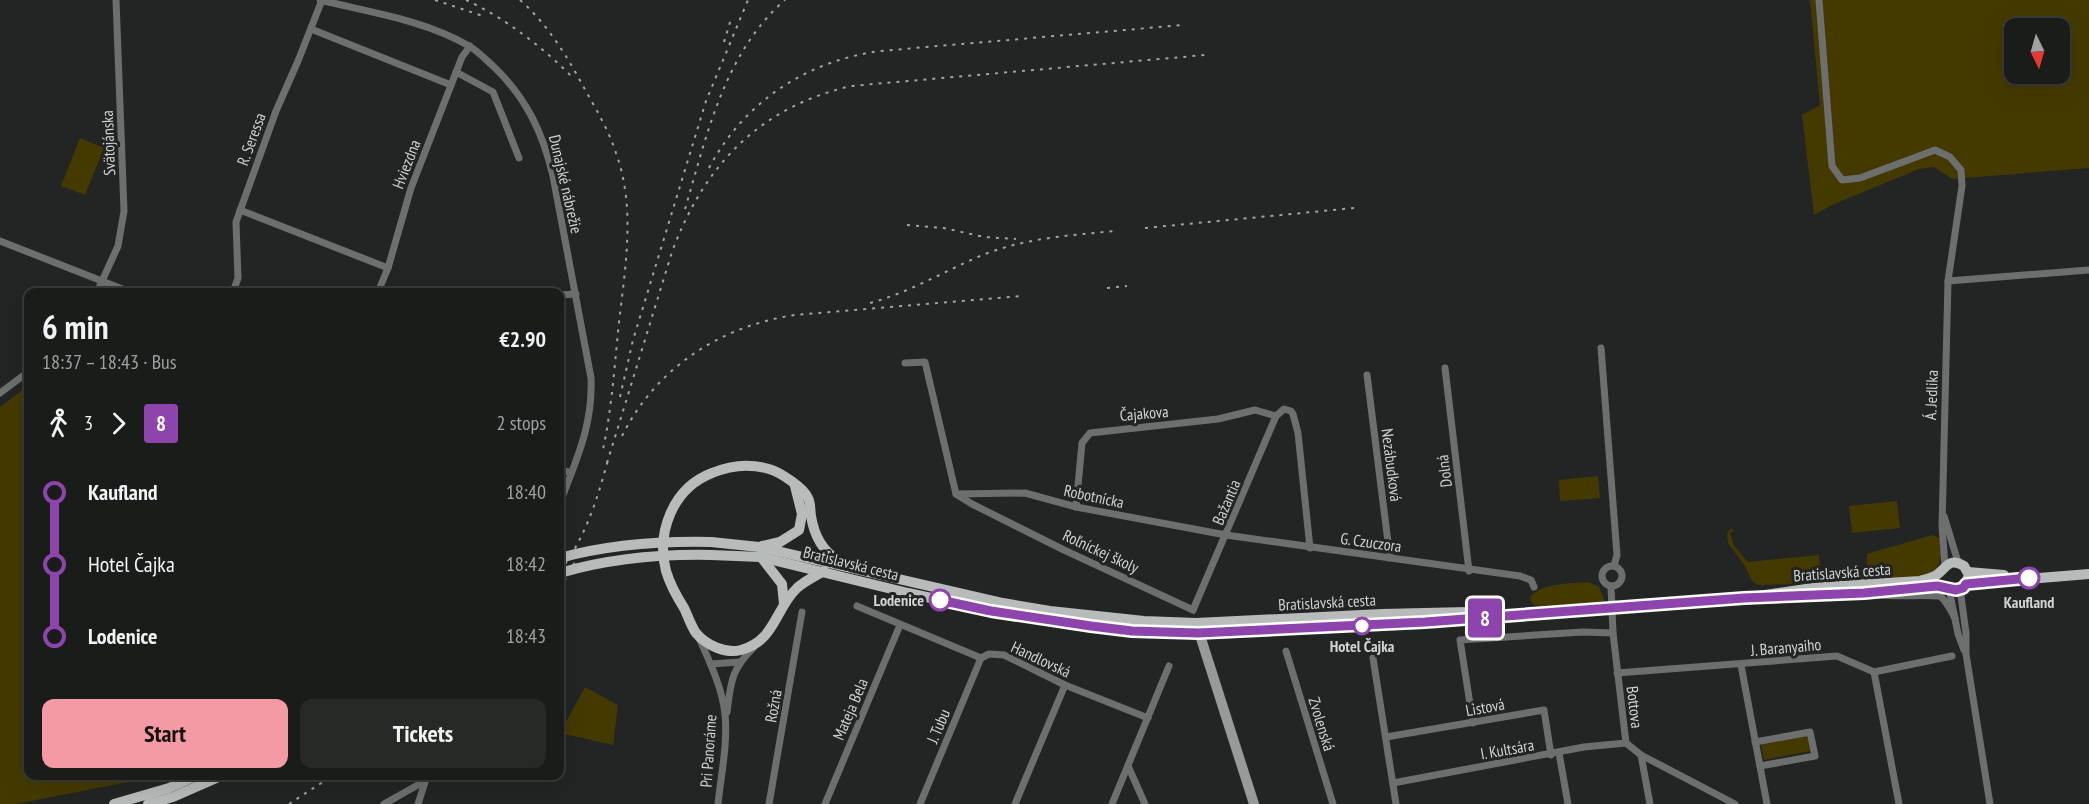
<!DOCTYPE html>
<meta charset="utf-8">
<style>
body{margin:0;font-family:"PT Sans Narrow",sans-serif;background:#272927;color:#f1f3f6;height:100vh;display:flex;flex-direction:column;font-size:22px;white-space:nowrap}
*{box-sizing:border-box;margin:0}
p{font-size:20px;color:#9fa1a2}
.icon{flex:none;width:33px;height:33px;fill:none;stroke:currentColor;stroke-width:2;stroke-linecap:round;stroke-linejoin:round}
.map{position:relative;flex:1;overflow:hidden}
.side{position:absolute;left:24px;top:288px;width:540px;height:492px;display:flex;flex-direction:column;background:#1a1c1a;border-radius:12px;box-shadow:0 6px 24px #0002,0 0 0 2px #383a39}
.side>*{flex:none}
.badge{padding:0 12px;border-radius:4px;font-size:21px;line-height:39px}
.needle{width:39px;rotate:175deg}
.fabs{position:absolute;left:2004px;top:18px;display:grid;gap:12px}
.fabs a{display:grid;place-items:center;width:66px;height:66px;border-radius:12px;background:#1a1c1a;box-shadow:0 6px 24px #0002,0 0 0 2px #383a39;font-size:30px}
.map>.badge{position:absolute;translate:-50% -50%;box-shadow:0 0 0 3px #fff}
.legs{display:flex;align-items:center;gap:9px;height:66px;padding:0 18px;font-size:20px}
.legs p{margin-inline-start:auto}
.head{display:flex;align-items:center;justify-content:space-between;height:102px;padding:0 18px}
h1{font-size:33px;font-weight:700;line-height:45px}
.primary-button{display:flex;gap:12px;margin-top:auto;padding:12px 18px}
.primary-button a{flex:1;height:69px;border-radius:12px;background:#f49aa4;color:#111;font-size:24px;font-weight:700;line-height:69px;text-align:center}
.primary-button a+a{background:#272927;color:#f1f3f6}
ul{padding:0 18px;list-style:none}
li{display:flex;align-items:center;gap:21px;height:72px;font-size:22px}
li i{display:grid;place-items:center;width:9px;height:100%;margin:0 8px;background:currentColor}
li i::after{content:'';width:15px;height:15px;margin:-8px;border:4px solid;border-radius:50%;background:#1a1c1a}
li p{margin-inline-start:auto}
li:first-child i{background:linear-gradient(#0000 50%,currentColor 0)}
li:last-child i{background:linear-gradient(currentColor 50%,#0000 0)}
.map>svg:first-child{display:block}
</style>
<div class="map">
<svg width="2089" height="804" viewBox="0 0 2089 804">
<rect width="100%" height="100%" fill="#222523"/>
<g fill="#443a00" fill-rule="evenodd">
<path d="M1810,0h279v168l-137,11 -18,-12 -15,2 -87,36 -18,10 -12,-100 18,-10zM2014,28h46v46h-46z"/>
<path d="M80,138l24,10 -19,47 -24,-9z"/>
<path d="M28,386v390h131l-143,28h-16v-397z"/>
<path d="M1598,476l2,22 -40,3 -1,-21z"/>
<path d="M1897,501l3,27 -48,5 -3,-27z"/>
<path d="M1731,528l3,3 -4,2 4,13 14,16 71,-7 2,21 46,-4v-18l65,-19 9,4c0,18 3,27 -15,37l-69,6 -99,3 -6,-4 -7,-15 -17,-23 -1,-10z"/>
<path d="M1588,582l11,5 6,15 -66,4c-6,-1 -8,-3 -9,-9 14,-15 39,-13 58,-15z"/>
<path d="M585,687l33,18 -5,40 -53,-12z"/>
<path d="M1807,735l3,16 -46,9 -3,-16z"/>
</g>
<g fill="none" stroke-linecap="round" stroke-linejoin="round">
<g stroke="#6d6f6f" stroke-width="7">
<path d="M320,0c49,12 105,20 149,46 9,5 16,13 24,20 33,31 50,67 60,110l38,202c2,48 -15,82 -31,125"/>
<path d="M1819,0l13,166 10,14 18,-2 75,-28 15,7 11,13 1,16 -14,95 -6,245 3,40"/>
<path d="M311,29l140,56"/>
<path d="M456,72l37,20 26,66"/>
<path d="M240,210l148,58"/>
<path d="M0,241l130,51"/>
<path d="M1948,281l141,-11"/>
<path d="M97,292l21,-46 6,-35 -8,-211"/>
<path d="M233,292l5,-14 -2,-56 40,-111 22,-50 24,-61"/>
<path d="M378,292l10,-24 23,-80 51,-131 8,-11"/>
<path d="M560,295l16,-1"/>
<path d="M1601,348l16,207 -3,11"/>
<path d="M905,363l20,-1 31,132 16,10 92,46 129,60"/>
<path d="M1445,368l24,203"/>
<path d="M1367,375l23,183"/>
<path d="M0,393l28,-21"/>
<path d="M560,469l11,4"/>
<path d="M956,494l69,-1 51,14 150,28 294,41 11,4 3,7"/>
<path d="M1076,507l6,-64 8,-10 128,-14 37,-9 21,6"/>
<path d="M1944,516l14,46"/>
<circle cx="1612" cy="576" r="10"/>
<path d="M1611,586l2,47 13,110 15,12 94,49"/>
<path d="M1963,588l-2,8 5,37v21l24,150"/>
<path d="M1949,589l9,45 6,16"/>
<path d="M1882,595c11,2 54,-1 59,2 6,5 10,14 14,21"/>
<path d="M857,606l124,52 8,-4 15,1 61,30 83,33"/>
<path d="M1193,610l83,-194 8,-7 7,2 2,3 5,19 12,115"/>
<path d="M699,638c11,25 23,49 26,76 3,29 -4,61 -7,90"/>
<path d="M1286,651l47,153"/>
<path d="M1373,658l23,146"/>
<path d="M711,664l28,-2"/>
<path d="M1741,665l26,139"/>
<path d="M1874,672l25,132"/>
<path d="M1617,673l220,-17 37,16 78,-16"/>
<path d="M727,712c4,-31 4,-42 27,-65"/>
<path d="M1473,723l-13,-83 123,-8 30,1"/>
<path d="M1386,737l158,-27 7,45"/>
<path d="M1755,742l55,-10 5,24 -55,10"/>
<path d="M1559,753l9,51"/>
<path d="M1641,755l9,49"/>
<path d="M1128,766l17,38"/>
<path d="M1393,783l191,-36 42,-4"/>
<path d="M384,804l41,-23"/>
<path d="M418,804l9,-28"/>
<path d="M769,804l33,-192"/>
<path d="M825,804l75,-179"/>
<path d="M920,804l61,-146"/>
<path d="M1015,804l50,-119"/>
<path d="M1112,804l57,-138"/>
</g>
<path stroke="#979a9a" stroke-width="10" d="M1197,626l57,178"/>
<g stroke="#b7bcbb" stroke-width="10">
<path d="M711,542l48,5 244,56 47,8 94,10 52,2 186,-9 86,-2"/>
<path d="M762,546l18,-4 19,-12 3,-16 -7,-28"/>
<path d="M711,555l50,2 147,36 83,18 141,20 66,2 135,-6 268,-18"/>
<path d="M761,557l21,27 2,20"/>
<path d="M824,571c-9,5 -19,10 -27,17 -22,21 -22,53 -56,62 -16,4 -35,-5 -45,-17 -5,-7 -8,-17 -12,-25 -7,-11 -14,-24 -18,-37 -10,-39 7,-83 46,-98 19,-8 37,-10 57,-4 11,3 35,19 39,29 3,5 2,13 3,18 3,19 11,35 28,45"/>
<path d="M1968,572l36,3"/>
<path d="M1966,584l123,-10"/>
<path d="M1620,608l124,-10 121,-5 72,-6 19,3 9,-4 4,-11 -5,-9c-13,-8 -16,-1 -25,7 -5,5 -13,6 -19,8l-100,6 -76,11"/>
<path d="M114,804l55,-16 27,-12"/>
<path d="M148,804l25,-7 48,-21"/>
</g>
<g stroke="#a2a5a3" stroke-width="2" stroke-dasharray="3 6" stroke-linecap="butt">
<path d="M435,0l48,16"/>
<path d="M466,0c39,18 78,48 108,79"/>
<path d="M520,0c27,24 45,53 62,84 12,22 26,44 34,69 21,58 8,120 2,179 -4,41 -7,82 -16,122"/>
<path d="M724,42l7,-23"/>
<path d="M709,168c35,-66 97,-107 171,-117l303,-26"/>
<path d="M685,209c22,-74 39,-156 100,-209"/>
<path d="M907,225l37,3 40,9 32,2"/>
<path d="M1145,228l209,-20"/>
<path d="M1107,288l20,-2"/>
<path d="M870,303c41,-11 76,-33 115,-49 42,-16 86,-19 131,-23"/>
<path d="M620,397l13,-57 73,-239 42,-101"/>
<path d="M622,436c34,-68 98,-110 173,-121l226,-19"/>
<path d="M607,463l65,-211c32,-87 88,-145 179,-166l354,-31"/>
<path d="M560,571c26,-34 38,-74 49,-115"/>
<path d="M560,589l16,-29"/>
<path d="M289,804l43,-28"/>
</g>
<g stroke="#b7bcbb" stroke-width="10">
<path d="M560,558c47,-13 101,-17 151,-16"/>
<path d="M560,573c48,-14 101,-19 151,-18"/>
<path d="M1601,609l19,-1"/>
</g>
</g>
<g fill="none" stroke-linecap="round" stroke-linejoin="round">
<defs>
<path id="line-1" d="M940,600l51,11 100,15 41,5 66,2 227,-11 319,-24 120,-5 73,-7 19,4 7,-2 3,-4 63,-6"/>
</defs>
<use href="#line-1" stroke="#fff" stroke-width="14"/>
<use href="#line-1" stroke="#8e44ad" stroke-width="9"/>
</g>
<g fill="#fff" stroke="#8e44ad" stroke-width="3">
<circle cx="2029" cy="578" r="10"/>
<circle cx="940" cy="600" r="10"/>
<circle cx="1362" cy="626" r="8"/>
</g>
<g text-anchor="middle" stroke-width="6" stroke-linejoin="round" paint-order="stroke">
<g font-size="16" fill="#d0d3d1" stroke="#222523">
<text transform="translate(251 139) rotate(-70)" y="6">R. Seressa</text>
<text transform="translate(108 143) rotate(-92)" y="6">Svätojánska</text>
<text transform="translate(406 164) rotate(-69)" y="6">Hviezdna</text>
<text transform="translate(566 184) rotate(77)" y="6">Dunajské nábrežie</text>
<text transform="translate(1931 395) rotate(-88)" y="6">Á. Jedlika</text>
<text transform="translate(1144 413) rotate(-5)" y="6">Čajakova</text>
<text transform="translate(1392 465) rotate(83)" y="6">Nezábudková</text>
<text transform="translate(1444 471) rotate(-97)" y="6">Dolná</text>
<text transform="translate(1094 496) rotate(12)" y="6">Robotnícka</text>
<text transform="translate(1226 502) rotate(-67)" y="6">Bažantia</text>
<text transform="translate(1371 542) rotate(8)" y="6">G. Czuczora</text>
<text transform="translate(1101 551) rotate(25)" y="6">Roľníckej školy</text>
<text transform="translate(851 563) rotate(14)" y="6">Bratislavská cesta</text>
<text transform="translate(1842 572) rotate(-4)" y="6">Bratislavská cesta</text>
<text transform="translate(1327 602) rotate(-3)" y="6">Bratislavská cesta</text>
<text transform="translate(1786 647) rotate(-5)" y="6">J. Baranyaiho</text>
<text transform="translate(1041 659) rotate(25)" y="6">Handlovská</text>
<text transform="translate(773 706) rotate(-80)" y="6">Rožná</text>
<text transform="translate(1485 707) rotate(-10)" y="6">Listová</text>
<text transform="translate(1635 707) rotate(83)" y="6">Bottova</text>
<text transform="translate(850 709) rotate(-67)" y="6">Mateja Bela</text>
<text transform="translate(1322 724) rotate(73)" y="6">Zvolenská</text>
<text transform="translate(938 726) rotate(-67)" y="6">J. Tubu</text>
<text transform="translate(1507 749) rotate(-10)" y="6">I. Kultsára</text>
<text transform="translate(708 751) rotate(-86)" y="6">Pri Panoráme</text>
</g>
<g font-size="16" font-weight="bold" fill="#d0d3d1" stroke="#222523">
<text x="924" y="606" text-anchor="end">Lodenice</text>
<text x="2029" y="608">Kaufland</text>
<text x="1362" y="652">Hotel Čajka</text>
</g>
</g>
</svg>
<div class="fabs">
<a><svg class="needle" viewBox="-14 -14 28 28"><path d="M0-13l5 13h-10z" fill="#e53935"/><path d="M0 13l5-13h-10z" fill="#9fa1a2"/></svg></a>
</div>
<b class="badge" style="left:1485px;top:618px;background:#8e44ad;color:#fff">8</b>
<section class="side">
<div class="head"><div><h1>6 min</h1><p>18:37 – 18:43 · Bus</p></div><b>€2.90</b></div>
<div class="legs"><svg class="icon" aria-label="walk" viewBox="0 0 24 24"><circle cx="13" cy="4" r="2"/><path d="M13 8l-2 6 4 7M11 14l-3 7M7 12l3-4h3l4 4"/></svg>3<svg class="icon" aria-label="forward" viewBox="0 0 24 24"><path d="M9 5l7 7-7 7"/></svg><b class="badge" style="background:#8e44ad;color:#fff">8</b><p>2 stops</p></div>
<ul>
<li><i style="color:#8e44ad"></i><b>Kaufland</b><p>18:40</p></li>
<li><i style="color:#8e44ad"></i><span>Hotel Čajka</span><p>18:42</p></li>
<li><i style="color:#8e44ad"></i><b>Lodenice</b><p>18:43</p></li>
</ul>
<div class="primary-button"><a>Start</a><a>Tickets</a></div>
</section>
</div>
